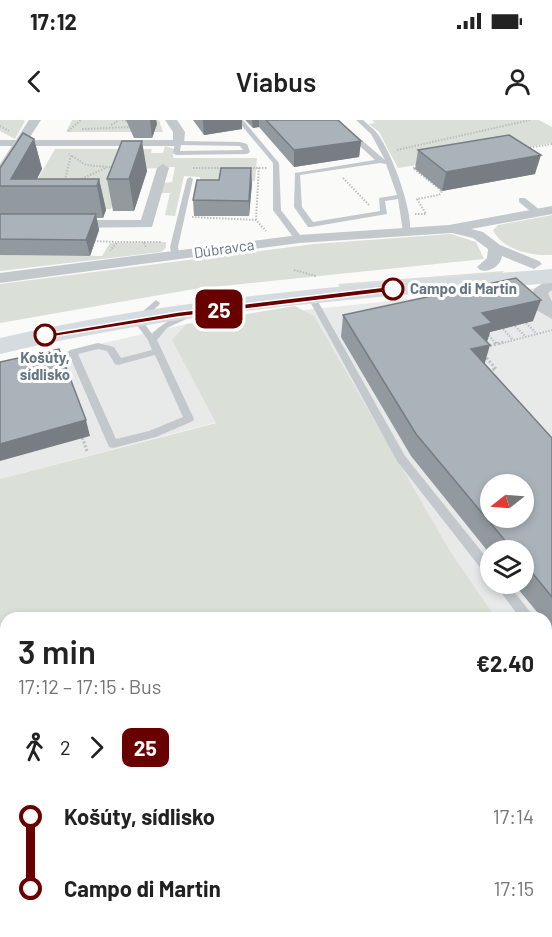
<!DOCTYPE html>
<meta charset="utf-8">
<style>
body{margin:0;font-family:Barlow,sans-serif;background:#f6f6f6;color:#222;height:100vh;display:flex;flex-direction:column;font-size:22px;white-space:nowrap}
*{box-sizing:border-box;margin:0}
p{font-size:20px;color:#767676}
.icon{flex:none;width:33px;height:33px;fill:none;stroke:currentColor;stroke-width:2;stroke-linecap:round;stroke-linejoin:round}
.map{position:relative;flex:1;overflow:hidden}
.details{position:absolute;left:0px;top:492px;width:552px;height:326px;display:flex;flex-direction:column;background:#fff;border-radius:18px 18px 0 0;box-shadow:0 3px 9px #0003}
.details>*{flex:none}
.badge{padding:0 12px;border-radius:9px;font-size:21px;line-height:39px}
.needle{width:39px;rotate:253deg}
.controls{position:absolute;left:480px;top:354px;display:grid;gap:12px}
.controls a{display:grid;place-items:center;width:54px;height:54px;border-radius:50%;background:#fff;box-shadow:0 3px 9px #0003;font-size:30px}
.map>.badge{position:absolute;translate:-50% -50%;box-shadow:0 0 0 3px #fff}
.legs{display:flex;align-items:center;gap:9px;height:66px;padding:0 18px;font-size:20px}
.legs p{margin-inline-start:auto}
.overview{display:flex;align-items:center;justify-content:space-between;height:102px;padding:0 18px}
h1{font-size:33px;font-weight:600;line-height:45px}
ul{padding:0 18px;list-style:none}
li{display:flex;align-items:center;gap:21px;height:72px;font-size:22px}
li i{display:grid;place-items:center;width:9px;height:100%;margin:0 8px;background:currentColor}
li i::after{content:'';width:15px;height:15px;margin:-8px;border:4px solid;border-radius:50%;background:#fff}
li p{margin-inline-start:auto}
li:first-child i{background:linear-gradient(#0000 50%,currentColor 0)}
li:last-child i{background:linear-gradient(currentColor 50%,#0000 0)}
.status{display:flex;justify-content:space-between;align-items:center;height:42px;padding:0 30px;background:#fff;direction:ltr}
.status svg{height:16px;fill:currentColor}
header{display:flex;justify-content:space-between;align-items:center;height:78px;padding:0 18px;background:#fff;font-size:27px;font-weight:600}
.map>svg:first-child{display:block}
</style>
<div class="status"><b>17:12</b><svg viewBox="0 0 49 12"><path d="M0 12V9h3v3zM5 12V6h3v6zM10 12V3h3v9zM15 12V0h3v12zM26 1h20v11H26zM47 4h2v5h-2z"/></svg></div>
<header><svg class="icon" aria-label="back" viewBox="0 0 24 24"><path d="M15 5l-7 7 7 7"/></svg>Viabus<svg class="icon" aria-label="person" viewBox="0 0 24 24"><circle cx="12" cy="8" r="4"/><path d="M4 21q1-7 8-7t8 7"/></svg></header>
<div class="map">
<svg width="552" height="817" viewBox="0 0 552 817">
<rect width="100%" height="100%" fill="#fafaf8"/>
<g fill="#e8e9e9" fill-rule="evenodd">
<path d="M552,167v414l-6,-8v-75h-56l-196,-307 157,-16zM490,364h34v34h-34zM490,430h34v34h-34z"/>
<path d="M186,204l-14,16 45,82 -217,57v-112z"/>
</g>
<g fill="#dadfd7">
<path d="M0,0h23l2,1 -10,18 -15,-8z"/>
<path d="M72,0h87l4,12h-97z"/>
<path d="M372,0h167l13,7v16l-154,25 -19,-36 -10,-8 6,-1z"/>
<path d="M165,26l9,3 -1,9h84l-2,23 -55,2v-6l-16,-1 -9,40 -10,-1 5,-22h-9l3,-10 8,-1 3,-15 -50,3 -14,39h-111l28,-13 27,-47h97l-1,4h12z"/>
<path d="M552,95v40c-20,1 -50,-5 -59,-25l5,-5z"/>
<path d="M451,114l25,8 8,17 -290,30 -194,34v-39l314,-40z"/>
<path d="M166,122v6l-5,4 -161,19v-16l102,1 8,-13z"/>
<path d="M504,151l-4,5 -159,14 -3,-6z"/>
<path d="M295,186l19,10 137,237 45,65h-490v159l-6,-1v-297l216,-56 -44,-83 14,-16z"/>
<path d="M546,572l6,9v91l-5,1z"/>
</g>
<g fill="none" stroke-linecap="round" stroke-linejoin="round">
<g stroke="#bbbfc2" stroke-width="2" stroke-dasharray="1.5 1.5" stroke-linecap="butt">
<path d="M122,0l8,2"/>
<path d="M111,5l8,-5"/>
<path d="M0,6l9,5"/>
<path d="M82,9l50,-2"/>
<path d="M68,11l13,-11"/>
<path d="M527,28l25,-4"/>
<path d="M397,30l133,-30"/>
<path d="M72,36l14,9 21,2"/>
<path d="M193,48h74"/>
<path d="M343,58l26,27"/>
<path d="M79,60l29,-13h9"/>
<path d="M64,63l7,-27 -2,-2"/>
<path d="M415,94h11l-9,-15 22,-4 3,-4 -29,-23 6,-1"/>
<path d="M192,97l64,3 10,11"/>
<path d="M256,100l3,-54"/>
<path d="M91,121l25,1"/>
<path d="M144,122h18"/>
<path d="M110,131l7,-9h27l2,6"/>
<path d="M294,150l22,6"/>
<path d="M526,203l11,11"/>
<path d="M515,206l11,11"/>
<path d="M503,209l10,11"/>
<path d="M487,213l9,11"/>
<path d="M499,224l53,-14"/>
</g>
<g stroke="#bbbfc2" stroke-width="3" stroke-dasharray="2 2" stroke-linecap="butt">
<path d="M495,222l1,2"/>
<path d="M486,227l18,-5"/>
<path d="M484,235l12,14 -10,2"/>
<path d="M81,314l6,17"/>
</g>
<g stroke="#bbbfc2" stroke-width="5" stroke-dasharray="4 4" stroke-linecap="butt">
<path d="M546,698h6"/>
<path d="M546,800h6"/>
<path d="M524,817l4,-5"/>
</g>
<g fill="#c3c8cc" fill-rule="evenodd">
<path d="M237,0h6l36,43 2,47 22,29 -1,2h-6l-23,-31v-47z"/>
<path d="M332,0h6l47,40 -14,-26 -15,-14h7c4,4 10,8 14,13 15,20 36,77 33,101l-7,-2 -5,-33 -13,2 2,13 -76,13h-3l-14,-20 1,-34 80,-13zM380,43l6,1 11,31 -18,3 1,13 -67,11 -11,-15 -2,-32z"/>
<path d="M178,21l62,1 7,2 3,8 -3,2 -71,1 -3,-2 2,-10zM181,25l59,1 3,4 -63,1z"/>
<path d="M190,57l3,2 -15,68 2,9 -4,2 -4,-2 -2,-9 17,-68z"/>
<path d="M519,78h6l16,13v4h-6l-16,-13z"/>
<path d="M312,175l4,3 89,158 85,106v14l-4,-1 -89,-114 -89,-163z"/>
<path d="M156,180l4,3 -1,2 -17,15 10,14c8,-9 34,-27 45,-20l-30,14 -10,12 37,79 -1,2 -37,16 -43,11 -4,-1 -41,-95 2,-2 28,-7 16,4 7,11 31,-8 -4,-10 -15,-20zM98,229l9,2 8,13 3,1 37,-10 28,62 -34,14 -33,8 -38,-85z"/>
<path d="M495,464h13l27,34h-15z"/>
<path d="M546,515l6,3v17l-6,-3z"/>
</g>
<g fill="#c3c8cc" fill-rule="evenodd">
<path d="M29,0h12l-13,20h145v-8l-8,-12h12l8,12 -1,11 -6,3h-155l-19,30 -4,1v-13l12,-18h-12v-6h16z"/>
<path d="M163,44l6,4 -17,59 -85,1 -7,-4 7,-4h74l16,-52z"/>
<path d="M552,86v8l-81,15 12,3 17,13 39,16 3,3 -8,5 -32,-13c-1,10 -13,17 -22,14l-3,-3 10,-9 1,-9 -15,-11 -21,-5 -153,10 -299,40v-10l299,-38 150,-10z"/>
<path d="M552,157v13l-4,3 4,9v17l-47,-27 8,-5 19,9 2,-7z"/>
</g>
<path fill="#d6dbdf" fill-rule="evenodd" d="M552,149v14c-184,14 -372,28 -552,71v-16c180,-41 368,-55 552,-69z"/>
<g stroke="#a2aab0" stroke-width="6" stroke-dasharray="12 6" stroke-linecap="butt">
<path d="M0,714l6,1"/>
<path d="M0,733l6,1"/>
<path d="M546,768l6,1"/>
<path d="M546,787l6,1"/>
</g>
</g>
<g fill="#929a9f">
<path d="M126,0h30l1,4 -5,14h-18z"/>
<path d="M193,0h49v9l-38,6z"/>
<path d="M245,0h93l23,21 -2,16 -65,10 -35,-40 -6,1z"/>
<path d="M34,19l8,30 -5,10h62l7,31 -3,8h-7l3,12 -9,26 -90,-1v-87z"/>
<path d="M418,30l117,24 -93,17 -27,-22z"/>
<path d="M147,51l-13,40h-21l-6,-32z"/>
<path d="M252,63l-3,33h-55l-1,-16z"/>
<path d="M343,195l190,6 -43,11 -3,9 -3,23 68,74v192l-6,-7v-5h-4l-28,-34h10v-34h-34v4l-79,-98 -70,-119z"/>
</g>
<g fill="#777d82">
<path d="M150,0h6l1,4 -5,14z"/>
<path d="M203,0h39v9l-38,6z"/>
<path d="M252,0h7v7l-6,1z"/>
<path d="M34,19l8,30 -9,17 -22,-7z"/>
<path d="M142,21l5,30 -13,40 -5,-32z"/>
<path d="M361,21l-2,16 -65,10v-17z"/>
<path d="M541,35l-6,19 -93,17 4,-19z"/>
<path d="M251,48l1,15 -3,33v-15z"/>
<path d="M99,59l7,31 -3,8 -6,-32z"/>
<path d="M96,94l3,16 -9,26 -4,-16z"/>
<path d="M541,180l-8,21 -43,11 -4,13 -13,-17 9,-15z"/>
<path d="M490,225l-6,21 -13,-17z"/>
<path d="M86,300l4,16 -90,25v-17z"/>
</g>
<g fill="#aab3b9" stroke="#777d82" stroke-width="1.5" fill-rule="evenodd">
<path d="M266,0h72l23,21 -67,9z"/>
<path d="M23,13l11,6 -23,40h88l-2,7h-97v-18z"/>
<path d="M509,15l32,20 -95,17 -28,-22z"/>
<path d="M122,21h20l-13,38h-22z"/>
<path d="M221,48h30l-2,33 -56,-1 4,-20h22z"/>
<path d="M0,94h96l-10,26 -86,-1z"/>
<path d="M516,158l25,22 -59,13 10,10 -19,5 17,17 -19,4 81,89v159l-28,-34v-13h-11l-97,-116 -73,-119zM490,364h34v34h-34z"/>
<path d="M59,229l27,71 -86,24v-82z"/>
<path d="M129,812h2l2,5h-14z"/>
<path d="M256,812h6l2,5h-18z"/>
</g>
<path fill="#690000" stroke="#fff" stroke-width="1.5" d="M393,166l3,5 -218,26 -133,21 -4,-3 137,-23z"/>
<g fill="#fff" stroke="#690000" stroke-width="3">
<circle cx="393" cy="169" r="10"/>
<circle cx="45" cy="215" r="10"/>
</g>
<g text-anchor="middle" stroke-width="6" stroke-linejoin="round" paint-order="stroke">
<g font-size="15" fill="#657683" stroke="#fff">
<text transform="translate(224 129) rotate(-8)" y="5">Dúbravca</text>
</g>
<g font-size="15" font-weight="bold" fill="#657683" stroke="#fff" text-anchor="start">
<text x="410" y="174">Campo di Martin</text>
<text x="45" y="243" text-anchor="middle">Košúty,<tspan x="45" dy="17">sídlisko</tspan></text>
</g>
</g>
</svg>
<div class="controls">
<a><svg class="needle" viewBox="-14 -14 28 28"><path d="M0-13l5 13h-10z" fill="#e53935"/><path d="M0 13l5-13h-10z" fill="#767676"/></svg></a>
<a><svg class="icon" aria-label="layers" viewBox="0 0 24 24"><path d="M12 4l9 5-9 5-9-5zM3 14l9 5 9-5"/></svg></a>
</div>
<b class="badge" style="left:219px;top:189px;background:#690000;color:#fff">25</b>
<section class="details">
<div class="overview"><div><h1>3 min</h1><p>17:12 – 17:15 · Bus</p></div><b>€2.40</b></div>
<div class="legs"><svg class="icon" aria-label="walk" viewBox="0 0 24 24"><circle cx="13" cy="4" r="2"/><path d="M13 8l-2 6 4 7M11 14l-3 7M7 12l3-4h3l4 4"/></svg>2<svg class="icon" aria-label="forward" viewBox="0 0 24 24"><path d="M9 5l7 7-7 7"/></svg><b class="badge" style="background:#690000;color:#fff">25</b></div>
<ul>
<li><i style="color:#690000"></i><b>Košúty, sídlisko</b><p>17:14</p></li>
<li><i style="color:#690000"></i><b>Campo di Martin</b><p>17:15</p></li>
</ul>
</section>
</div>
